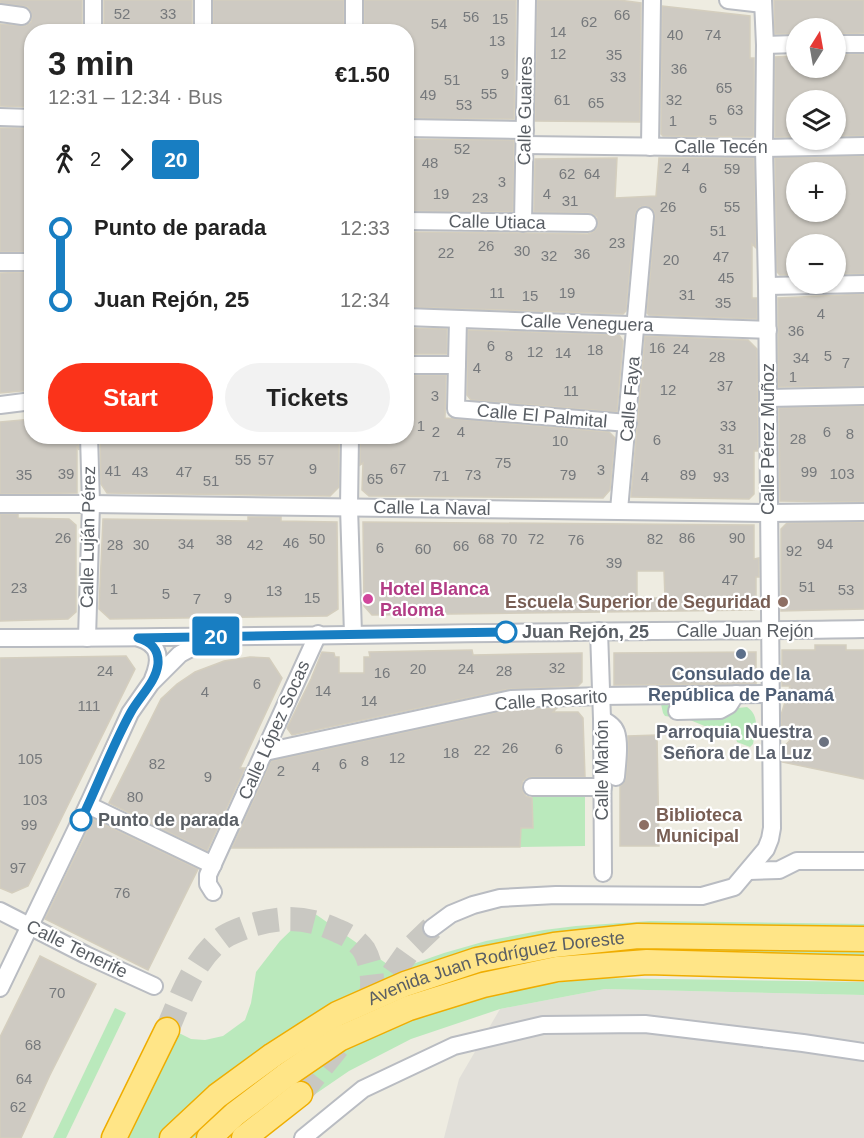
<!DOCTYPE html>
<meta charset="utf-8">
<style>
body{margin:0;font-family:Helvetica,sans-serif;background:#f2f2f2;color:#222;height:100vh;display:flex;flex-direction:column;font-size:22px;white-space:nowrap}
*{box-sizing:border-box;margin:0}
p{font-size:20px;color:#767676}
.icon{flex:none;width:33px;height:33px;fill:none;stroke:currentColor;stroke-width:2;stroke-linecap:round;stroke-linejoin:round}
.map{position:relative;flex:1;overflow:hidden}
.sheet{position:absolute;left:24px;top:24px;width:390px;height:420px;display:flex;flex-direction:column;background:#fff;border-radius:24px;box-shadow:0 2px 4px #0004}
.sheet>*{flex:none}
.badge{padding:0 12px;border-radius:4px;font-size:21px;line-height:39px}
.needle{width:39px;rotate:11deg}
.buttons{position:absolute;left:786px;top:18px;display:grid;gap:12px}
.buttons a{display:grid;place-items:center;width:60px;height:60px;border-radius:50%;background:#fff;box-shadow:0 2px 4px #0004;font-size:30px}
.map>.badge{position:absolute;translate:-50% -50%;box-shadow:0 0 0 3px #fff}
.legs{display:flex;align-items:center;gap:9px;height:66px;padding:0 24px;font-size:20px}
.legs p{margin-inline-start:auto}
.summary{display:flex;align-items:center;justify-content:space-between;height:102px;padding:0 24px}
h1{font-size:33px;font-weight:700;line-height:45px}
.cta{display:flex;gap:12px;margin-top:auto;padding:12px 24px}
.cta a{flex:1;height:69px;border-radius:36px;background:#fb331a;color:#fff;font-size:24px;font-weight:700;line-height:69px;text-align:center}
.cta a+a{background:#f2f2f2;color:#222}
ul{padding:0 24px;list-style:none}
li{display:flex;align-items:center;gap:21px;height:72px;font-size:22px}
li i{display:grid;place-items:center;width:9px;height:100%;margin:0 8px;background:currentColor}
li i::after{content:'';width:15px;height:15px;margin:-8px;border:4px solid;border-radius:50%;background:#fff}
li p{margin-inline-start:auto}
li:first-child i{background:linear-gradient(#0000 50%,currentColor 0)}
li:last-child i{background:linear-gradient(currentColor 50%,#0000 0)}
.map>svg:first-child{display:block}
</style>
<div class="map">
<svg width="864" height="1138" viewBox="0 0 864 1138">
<rect width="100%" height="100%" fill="#eeece1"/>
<path fill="#e1dfd9" d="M605,989l259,6v143h-420l15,-59 41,-70z"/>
<g fill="#bae9bc">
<path d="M661,704h10v11l76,-8c13,9 9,23 6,37l-3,3 -13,-5 -1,-4 -13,-8 -4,2 -29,-12 -25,-4 -2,-3z"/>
<path d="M585,794v52l-65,1 1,-19 12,-1 -1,-32z"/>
<path d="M311,911l76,53 20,2 37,-13 42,-12 58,-11 32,-4 74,-5 214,3v6l-383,20 -292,158 -29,30h-38l53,-107 16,8 14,1 18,-4 22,-16 6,-17 5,-31 24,-31z"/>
<path d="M660,946l204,3v8l-411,27 -255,150 -4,4h-8l24,-25 96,-70 137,-64 86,-21z"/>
<path d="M599,978l265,4v13l-259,-6 -105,20 -89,30 -62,32 -38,26 -16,-17 61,-36 91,-41 69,-16z"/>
<path d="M115,1008l11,5 -60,125h-13z"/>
</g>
<g fill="#cecac2" stroke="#d4cebe" stroke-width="1.5" fill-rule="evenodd">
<path d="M0,0h82v32h-50v75l-32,-1v-82l25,2 6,-4 1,-5 -1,-5 -3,-5 -28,-4z"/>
<rect x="104" y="0" width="88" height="32"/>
<rect x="213" y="0" width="131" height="32"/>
<path d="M364,0h152l-2,119 -108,-1v-86h-42z"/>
<path d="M537,0h82l22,3 -1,119 -105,-1z"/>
<path d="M774,0h90v33l-28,1v-6h-40v6h-21z"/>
<path d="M662,6l88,10v42h4v79l-91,-1 -2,-2z"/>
<path d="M796,54v14h40v-14h28v82h-28v-36h-40v37h-21v-80l19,-1 -2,-1z"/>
<rect x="0" y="128" width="32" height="124"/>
<path d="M406,139l108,1 -1,72 -107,-1z"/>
<path d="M864,156v118h-28v-30h-40v31h-16l-3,-3 -2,-114zM796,172h40v40h-40z"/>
<path d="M617,158l-2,40 41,-2 3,-38h95l2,90 -4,-4v54h5v21l-108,-4 -2,-2 8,-97 -1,-5 -3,-3 -6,-2 -5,1 -3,3 -2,5 -9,96 -3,3 -217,-7v-75l117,1 65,1 5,-2 4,-4 1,-5 -1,-6 -4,-3 -5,-1 -54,-1 1,-53z"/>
<path d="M32,272v118l-32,3v-120z"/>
<path d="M864,294v92l-86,1v-89z"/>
<path d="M406,328l41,1v25h-41z"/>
<path d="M468,330l151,5 4,6 -6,71 -146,-12 -4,-5z"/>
<path d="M645,336l103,4 9,9 1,102h-4v43l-5,5 -118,-2z"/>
<path d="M406,375h40l-1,43 164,14 6,6 -5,52 -7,8 -234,-2 -7,-6 1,-27 -3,2v-29h46z"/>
<path d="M864,406v96l-84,-1 -1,-93z"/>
<path d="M32,419v17h47v14l-2,-4v47l-77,1v-72z"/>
<path d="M100,436h239v51l-9,9 -223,-3 -6,-9z"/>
<path d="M0,514h18v4l51,1 7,6v87l-8,7 -68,2z"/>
<path d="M248,517h33v4l56,1 1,87 -11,7 -217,3 -11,-10 4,-90 145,2z"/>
<path d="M363,522l391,3v34l5,-1v19h-3v27l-2,6 -382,5 -8,-9zM637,571h27l1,27h-28z"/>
<path d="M864,522v87l-83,2v-82l6,-6z"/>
<path d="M815,645h31v5h18v129l-82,-17v-13l11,-12 -11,-3 -1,-19 9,-29h-8v-36h33z"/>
<path d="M472,650l1,5 109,-2v29l-4,4 -69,3 -217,46 -5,-7 24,-49 11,-27 12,1 1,4h4v16h25v-16h6l-1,-5z"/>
<path d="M756,652v32l-142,1v-32z"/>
<path d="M126,656l9,13 -107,217 -16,7 -12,-5v-230z"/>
<path d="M250,657l19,1 13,20 -42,90h5l-38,83 -98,-48 52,-104 16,-15 18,-12 29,-11z"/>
<path d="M557,708l-4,4h25l5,6 2,59h-53l-5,1 -4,3 -1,5 1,6 3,4 6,2 1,30h-12l-1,19 -288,1 39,-87 241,-52z"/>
<path d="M657,735l2,111h-39v-60l4,-3 2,-5 2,-24v-18z"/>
<path d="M93,819l105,50 -50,101 -103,-51z"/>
<path d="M40,956l56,28 -46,91 -29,63h-21v-101z"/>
</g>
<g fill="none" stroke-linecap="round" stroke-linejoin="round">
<g stroke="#c9c8c2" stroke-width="24" stroke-dasharray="24 12" stroke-linecap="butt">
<path d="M372,1003l39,-55 21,-20"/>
<path d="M167,1030c14,-32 27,-72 57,-93 8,-5 17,-8 25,-11 33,-10 58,-10 89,5 10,4 20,10 26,19 7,12 10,31 7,44 -1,7 -5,15 -8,22"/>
<path d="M300,1094l45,-56"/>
</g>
<defs>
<g id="minor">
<path d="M728,0l35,4"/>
<path d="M0,13l22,3"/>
<path d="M93,32v-32"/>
<path d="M203,32v-32"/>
<path d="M354,32v-32"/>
<path d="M836,44h28"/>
<path d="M765,45l31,-1"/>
<path d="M0,117l32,1"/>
<path d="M406,128l119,2"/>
<path d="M525,145l239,3 100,-2"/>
<path d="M650,147l2,-147"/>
<path d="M406,221l182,2"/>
<path d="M523,223l4,-223"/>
<path d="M0,262h30"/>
<path d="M767,286l97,-2"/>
<path d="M406,317l362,13"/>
<path d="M458,319l-2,90 172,14"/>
<path d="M406,365h51"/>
<path d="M768,398l96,-2"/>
<path d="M0,405l32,-4"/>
<path d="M350,436l-1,71 4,127"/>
<path d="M0,504h91l677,9 96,-1"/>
<path d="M619,510l26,-294"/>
<path d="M599,631l3,88 1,154"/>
<path d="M0,638c191,0 383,-4 574,-6 97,-2 193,-1 290,-3"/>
<path d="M87,638l4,-134 -2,-68"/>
<path d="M139,638c22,7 22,22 14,41"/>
<path d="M677,711l43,-1 9,-5 7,-11"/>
<path d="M602,719c6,4 12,7 14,13 4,12 1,32 0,45"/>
<path d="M265,752l246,-53 90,-3 170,-2"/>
<path d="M532,787h71"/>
<path d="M88,805l125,60"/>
<path d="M749,871l30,-1 18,-9h67"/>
<path d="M213,892l-5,-8v-9l110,-241"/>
<path d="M0,911l86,44 68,31"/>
<path d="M432,928l19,-14 22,-9 27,-7 56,-3 146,1 32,-9 32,-38 4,-10 2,-11 -5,-542 -3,-138 1,-103 -2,-45"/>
<path d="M0,988l88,-183 42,-92 21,-30 29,-29 17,-9 16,-5"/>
<path d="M303,1138l60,-49 91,-43 89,-21 102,-1 158,19 61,9"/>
</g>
<g id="highway">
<path d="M114,1138l53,-108"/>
<path id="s1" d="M172,1138l45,-42 56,-41 64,-41 68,-30 72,-24 77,-15 84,-9 226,3"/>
<path d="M209,1138l26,-24 50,-38 54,-37 70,-31 74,-23 74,-16 90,-7 217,6"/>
<path d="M244,1138l56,-44"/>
</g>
</defs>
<use href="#minor" stroke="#b9bcc2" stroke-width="20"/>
<use href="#highway" stroke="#efad00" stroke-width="27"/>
<use href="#minor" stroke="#fff" stroke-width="16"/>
<use href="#highway" stroke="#ffe587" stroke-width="24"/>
</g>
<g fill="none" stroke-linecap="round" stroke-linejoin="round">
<defs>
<path id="line-1" d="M81,820c17,-35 31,-74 50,-108 9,-16 25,-30 27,-48 1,-15 -7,-22 -20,-26l368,-6"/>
</defs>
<use href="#line-1" stroke="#fff" stroke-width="14"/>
<use href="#line-1" stroke="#187ec2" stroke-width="9"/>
</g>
<circle fill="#d1479c" stroke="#fff" stroke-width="2" cx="368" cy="599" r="6"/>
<g fill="#8d6e63" stroke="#fff" stroke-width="2">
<circle cx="783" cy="602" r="6"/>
<circle cx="644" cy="825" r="6"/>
</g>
<g fill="#fff" stroke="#187ec2" stroke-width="3">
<circle cx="506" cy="632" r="10"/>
<circle cx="81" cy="820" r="10"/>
</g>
<circle fill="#5c6f8a" stroke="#fff" stroke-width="2" cx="741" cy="654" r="6"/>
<circle fill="#6b7280" stroke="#fff" stroke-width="2" cx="824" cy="742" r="6"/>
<g text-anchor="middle" stroke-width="4.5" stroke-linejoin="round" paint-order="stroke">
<g font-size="15" fill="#76797c">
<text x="122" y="19">52</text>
<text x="168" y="19">33</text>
<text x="622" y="20">66</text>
<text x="471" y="22">56</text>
<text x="500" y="24">15</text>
<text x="589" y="27">62</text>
<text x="439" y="29">54</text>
<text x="558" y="37">14</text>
<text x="675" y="40">40</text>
<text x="713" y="40">74</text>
<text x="497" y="46">13</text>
<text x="558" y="59">12</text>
<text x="614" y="60">35</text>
<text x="679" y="74">36</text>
<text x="505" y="79">9</text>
<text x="618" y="82">33</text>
<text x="452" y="85">51</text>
<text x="724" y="93">65</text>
<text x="489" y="99">55</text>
<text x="428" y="100">49</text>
<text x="562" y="105">61</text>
<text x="674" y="105">32</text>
<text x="596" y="108">65</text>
<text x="464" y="110">53</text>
<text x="735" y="115">63</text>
<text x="713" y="125">5</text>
<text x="673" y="126">1</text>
<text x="462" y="154">52</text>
<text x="430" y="168">48</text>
<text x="668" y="173">2</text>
<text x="686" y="173">4</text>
<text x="732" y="174">59</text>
<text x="567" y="179">62</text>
<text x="592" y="179">64</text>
<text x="502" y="187">3</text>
<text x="703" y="193">6</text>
<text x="441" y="199">19</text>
<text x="547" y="199">4</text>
<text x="480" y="203">23</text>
<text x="570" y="206">31</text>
<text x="668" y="212">26</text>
<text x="732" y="212">55</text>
<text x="718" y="236">51</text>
<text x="617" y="248">23</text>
<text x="486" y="251">26</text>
<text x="522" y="256">30</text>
<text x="446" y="258">22</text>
<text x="582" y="259">36</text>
<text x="549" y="261">32</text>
<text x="721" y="262">47</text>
<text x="671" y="265">20</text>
<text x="726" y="283">45</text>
<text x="497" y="298">11</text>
<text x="567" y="298">19</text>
<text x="687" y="300">31</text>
<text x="530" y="301">15</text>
<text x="723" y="308">35</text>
<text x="821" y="319">4</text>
<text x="796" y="336">36</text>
<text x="491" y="351">6</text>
<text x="657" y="353">16</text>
<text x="681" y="354">24</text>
<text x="595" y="355">18</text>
<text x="535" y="357">12</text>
<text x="563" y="358">14</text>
<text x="509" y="361">8</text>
<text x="828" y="361">5</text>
<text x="717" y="362">28</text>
<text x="801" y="363">34</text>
<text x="846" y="368">7</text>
<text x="477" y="373">4</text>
<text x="793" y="382">1</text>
<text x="725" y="391">37</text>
<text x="668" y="395">12</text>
<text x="571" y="396">11</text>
<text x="435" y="401">3</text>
<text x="421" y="431">1</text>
<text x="728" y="431">33</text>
<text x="436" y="437">2</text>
<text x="461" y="437">4</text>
<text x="827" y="437">6</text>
<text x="850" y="439">8</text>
<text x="798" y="444">28</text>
<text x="657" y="445">6</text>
<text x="560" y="446">10</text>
<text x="726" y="454">31</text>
<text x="243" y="465">55</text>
<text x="266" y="465">57</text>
<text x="503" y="468">75</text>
<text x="313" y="474">9</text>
<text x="398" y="474">67</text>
<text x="601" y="475">3</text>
<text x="113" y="476">41</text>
<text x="140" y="477">43</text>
<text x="184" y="477">47</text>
<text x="809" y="477">99</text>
<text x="66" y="479">39</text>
<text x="842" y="479">103</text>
<text x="24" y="480">35</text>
<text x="473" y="480">73</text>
<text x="568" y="480">79</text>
<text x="688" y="480">89</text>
<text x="441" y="481">71</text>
<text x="645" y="482">4</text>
<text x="721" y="482">93</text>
<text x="375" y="484">65</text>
<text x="211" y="486">51</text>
<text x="63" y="543">26</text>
<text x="687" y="543">86</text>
<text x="737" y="543">90</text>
<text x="317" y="544">50</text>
<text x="486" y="544">68</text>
<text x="509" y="544">70</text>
<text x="536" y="544">72</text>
<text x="655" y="544">82</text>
<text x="224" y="545">38</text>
<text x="576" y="545">76</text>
<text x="291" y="548">46</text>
<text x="186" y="549">34</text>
<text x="825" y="549">94</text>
<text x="115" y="550">28</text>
<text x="141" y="550">30</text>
<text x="255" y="550">42</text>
<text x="461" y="551">66</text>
<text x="380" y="553">6</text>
<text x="423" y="554">60</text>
<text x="794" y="556">92</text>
<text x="614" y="568">39</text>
<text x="730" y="585">47</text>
<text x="807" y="592">51</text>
<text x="19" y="593">23</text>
<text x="114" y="594">1</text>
<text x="846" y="595">53</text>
<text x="274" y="596">13</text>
<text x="166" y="599">5</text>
<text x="228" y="603">9</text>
<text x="312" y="603">15</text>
<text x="197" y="604">7</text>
<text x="557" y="673">32</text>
<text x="418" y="674">20</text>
<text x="466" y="674">24</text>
<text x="105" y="676">24</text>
<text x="504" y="676">28</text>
<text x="382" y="678">16</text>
<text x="257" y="689">6</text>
<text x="323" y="696">14</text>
<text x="205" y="697">4</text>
<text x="369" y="706">14</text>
<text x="89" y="711">111</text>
<text x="510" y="753">26</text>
<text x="559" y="754">6</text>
<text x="482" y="755">22</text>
<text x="451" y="758">18</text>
<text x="397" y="763">12</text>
<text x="30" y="764">105</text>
<text x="365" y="766">8</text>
<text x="157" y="769">82</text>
<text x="343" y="769">6</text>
<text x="316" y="772">4</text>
<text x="281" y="776">2</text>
<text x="208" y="782">9</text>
<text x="135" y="802">80</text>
<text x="35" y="805">103</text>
<text x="29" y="830">99</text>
<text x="18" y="873">97</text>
<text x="122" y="898">76</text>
<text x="57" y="998">70</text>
<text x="33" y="1050">68</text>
<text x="24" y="1084">64</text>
<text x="18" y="1112">62</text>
</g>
<g font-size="18" fill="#595e64" stroke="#fff">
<text transform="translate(525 111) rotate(-89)" y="6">Calle Guaires</text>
<text x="721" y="153">Calle Tecén</text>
<text transform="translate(497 222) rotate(1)" y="6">Calle Utiaca</text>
<text transform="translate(587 323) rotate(2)" y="6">Calle Veneguera</text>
<text transform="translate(630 399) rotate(-85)" y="6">Calle Faya</text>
<text transform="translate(542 416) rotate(5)" y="6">Calle El Palmital</text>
<text transform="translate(768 439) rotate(-90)" y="6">Calle Pérez Muñoz</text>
<text transform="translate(432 508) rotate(1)" y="6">Calle La Naval</text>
<text transform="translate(88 537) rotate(-89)" y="6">Calle Luján Pérez</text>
<text x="745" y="637">Calle Juan Rejón</text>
<text transform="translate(551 700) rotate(-4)" y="6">Calle Rosarito</text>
<text transform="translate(274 730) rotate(-66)" y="6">Calle López Socas</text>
<text transform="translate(602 770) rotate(-90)" y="6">Calle Mahón</text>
<text transform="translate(77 949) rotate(26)" y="6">Calle Tenerife</text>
<text dy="6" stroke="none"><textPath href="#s1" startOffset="374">Avenida Juan Rodríguez Doreste</textPath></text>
</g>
<g font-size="18" font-weight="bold" fill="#b23c85" stroke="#fff" text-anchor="start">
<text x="380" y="595">Hotel Blanca<tspan x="380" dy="21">Paloma</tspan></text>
</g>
<g font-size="18" font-weight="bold" fill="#785e54" stroke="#fff" text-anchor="end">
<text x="771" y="608">Escuela Superior de Seguridad</text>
<text x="656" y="821" text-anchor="start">Biblioteca<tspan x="656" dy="21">Municipal</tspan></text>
</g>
<g font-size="18" font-weight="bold" fill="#595e64" stroke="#fff" text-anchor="start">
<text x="522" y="638">Juan Rejón, 25</text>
<text x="98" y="826">Punto de parada</text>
</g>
<g font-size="18" font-weight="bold" fill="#4e5e75" stroke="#fff">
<text x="741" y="680">Consulado de la<tspan x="741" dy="21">República de Panamá</tspan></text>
</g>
<g font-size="18" font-weight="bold" fill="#5b616d" stroke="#fff" text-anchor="end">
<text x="812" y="738">Parroquia Nuestra<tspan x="812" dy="21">Señora de La Luz</tspan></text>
</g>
</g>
</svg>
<div class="buttons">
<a><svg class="needle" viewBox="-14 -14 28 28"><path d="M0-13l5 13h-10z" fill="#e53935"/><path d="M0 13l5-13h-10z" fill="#767676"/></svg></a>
<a><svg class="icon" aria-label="layers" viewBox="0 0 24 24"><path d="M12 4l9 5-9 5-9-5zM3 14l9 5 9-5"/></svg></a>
<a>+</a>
<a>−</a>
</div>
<b class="badge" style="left:216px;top:636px;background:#187ec2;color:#fff">20</b>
<section class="sheet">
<div class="summary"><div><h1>3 min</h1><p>12:31 – 12:34 · Bus</p></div><b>€1.50</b></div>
<div class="legs"><svg class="icon" aria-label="walk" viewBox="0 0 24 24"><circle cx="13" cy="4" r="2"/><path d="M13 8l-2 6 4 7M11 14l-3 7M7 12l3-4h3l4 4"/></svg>2<svg class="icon" aria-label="forward" viewBox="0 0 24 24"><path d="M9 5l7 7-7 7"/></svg><b class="badge" style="background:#187ec2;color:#fff">20</b></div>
<ul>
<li><i style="color:#187ec2"></i><b>Punto de parada</b><p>12:33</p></li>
<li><i style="color:#187ec2"></i><b>Juan Rejón, 25</b><p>12:34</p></li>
</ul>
<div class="cta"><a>Start</a><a>Tickets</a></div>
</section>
</div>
